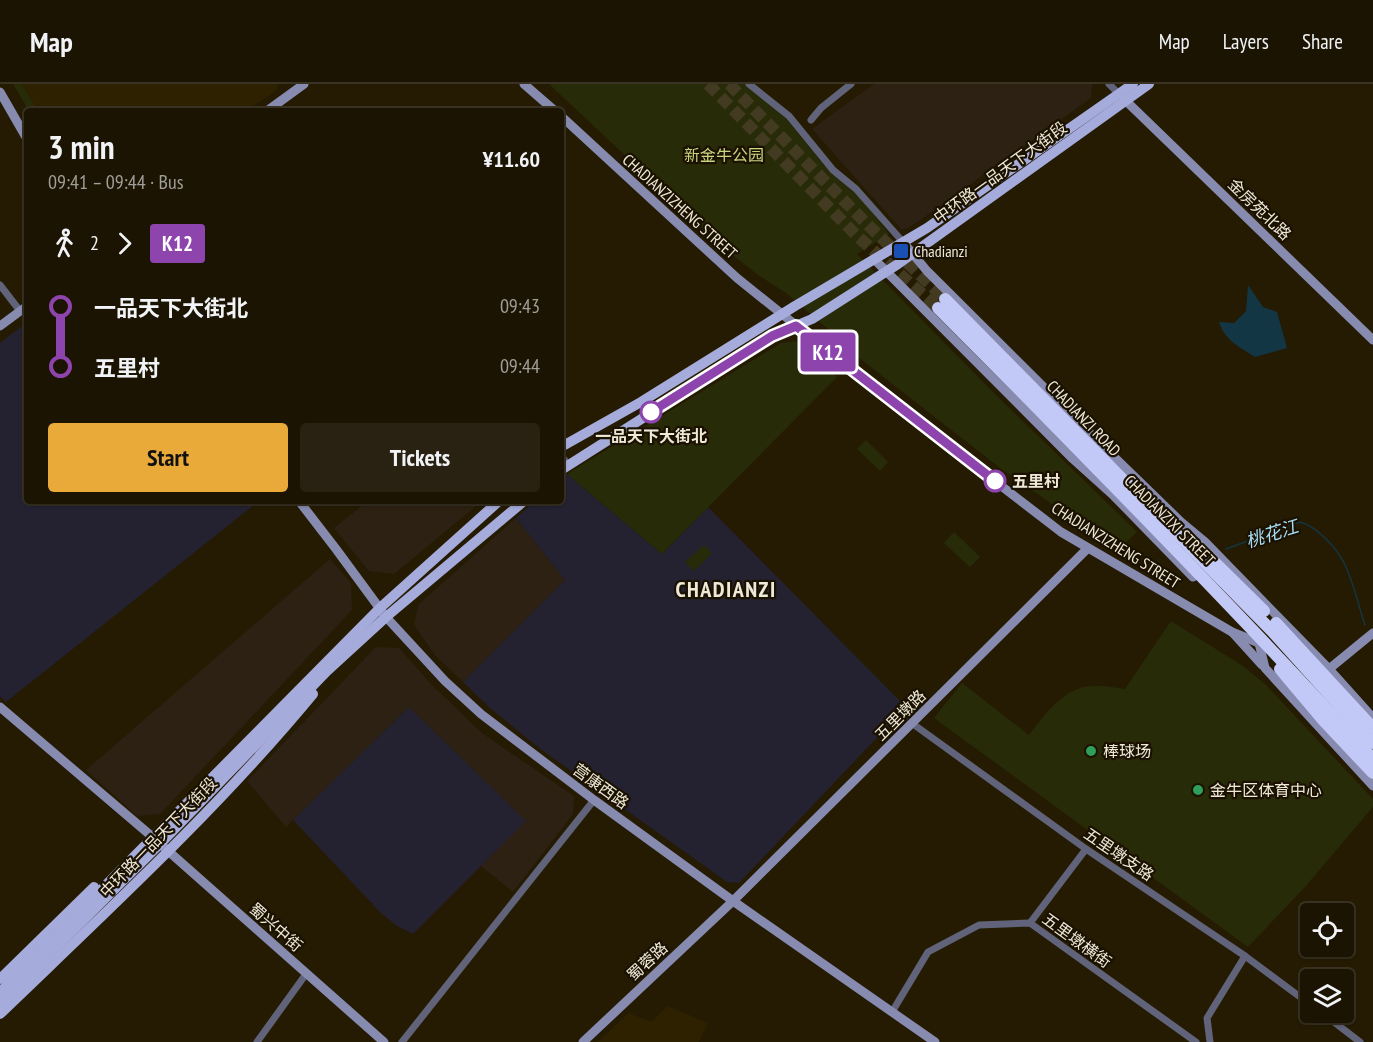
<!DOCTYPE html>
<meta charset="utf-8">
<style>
body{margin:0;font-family:"PT Sans Narrow","Noto Sans SC",sans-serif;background:#292111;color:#f1f3f6;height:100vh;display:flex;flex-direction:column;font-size:22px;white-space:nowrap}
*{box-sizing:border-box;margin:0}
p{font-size:20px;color:#a09e99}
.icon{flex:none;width:33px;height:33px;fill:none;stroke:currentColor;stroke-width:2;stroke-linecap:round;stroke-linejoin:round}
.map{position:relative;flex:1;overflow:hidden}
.sheet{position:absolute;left:24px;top:24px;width:540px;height:396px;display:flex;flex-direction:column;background:#1c1402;border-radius:6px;box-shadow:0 2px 4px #0004,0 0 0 2px #3a3324}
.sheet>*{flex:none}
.badge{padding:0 12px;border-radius:4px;font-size:21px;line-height:39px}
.tools{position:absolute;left:1300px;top:819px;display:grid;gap:12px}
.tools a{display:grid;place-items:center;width:54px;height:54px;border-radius:6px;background:#1c1402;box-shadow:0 2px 4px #0004,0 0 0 2px #3a3324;font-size:30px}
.map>.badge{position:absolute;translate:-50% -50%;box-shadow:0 0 0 3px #fff}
.legs{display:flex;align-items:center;gap:9px;height:66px;padding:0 24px;font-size:20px}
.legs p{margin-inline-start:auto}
.head{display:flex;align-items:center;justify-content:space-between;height:102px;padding:0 24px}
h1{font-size:33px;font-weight:700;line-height:45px}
.primary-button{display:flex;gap:12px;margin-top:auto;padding:12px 24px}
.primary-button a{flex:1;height:69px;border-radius:6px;background:#eaaa39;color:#111;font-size:24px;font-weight:700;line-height:69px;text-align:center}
.primary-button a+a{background:#292111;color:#f1f3f6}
ul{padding:0 24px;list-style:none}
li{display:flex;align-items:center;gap:21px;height:60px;font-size:22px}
li i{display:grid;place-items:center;width:9px;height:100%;margin:0 8px;background:currentColor}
li i::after{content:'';width:15px;height:15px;margin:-8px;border:4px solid;border-radius:50%;background:#1c1402}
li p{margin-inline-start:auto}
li:first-child i{background:linear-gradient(#0000 50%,currentColor 0)}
li:last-child i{background:linear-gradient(currentColor 50%,#0000 0)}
header{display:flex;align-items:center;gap:36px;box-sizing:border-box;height:84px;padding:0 30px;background:#1c1402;border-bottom:2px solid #3a3324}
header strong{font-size:28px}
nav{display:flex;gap:33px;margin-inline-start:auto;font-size:21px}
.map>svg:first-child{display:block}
</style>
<header>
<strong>Map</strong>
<nav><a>Map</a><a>Layers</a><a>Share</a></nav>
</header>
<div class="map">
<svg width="1373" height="958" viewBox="0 0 1373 958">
<rect width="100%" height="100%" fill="#251b02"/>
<g fill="#2d2113">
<path d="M874,0h218l-1,14 -165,118 -18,12 -7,1 -89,-100z"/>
<path d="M368,417h114l-88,73 -25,-3 -35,-43z"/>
<path d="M516,434l49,62 -102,102 -28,-27 -21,-30 4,-20z"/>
<path d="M330,475l21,24 1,27 -192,204 -23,2 -51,-46z"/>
<path d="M376,563l23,1 33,37 51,49 91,62 -1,18 -60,78 -32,-26 44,-45 -116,-114 -123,120 -39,-46z"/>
</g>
<g fill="#242131">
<path d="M27,238v179h232l-253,201 -6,-6v-353z"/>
<path d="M567,390l95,80 46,-47 198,200 -167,176 -12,-1 -188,-134 -49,-40 -27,-26 102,-102 -49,-62 19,-17h26v-22z"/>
<path d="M409,623l117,114 -113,113 -16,-8 -16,-13 -88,-93z"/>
</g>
<g fill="#2e2100">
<path d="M22,0h256l-2,7 -30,20h-208z"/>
<path d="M668,922l40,17 -9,19h-102l32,-29 22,9z"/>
</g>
<g fill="#282b07">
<path d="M13,0h9l16,27h-9z"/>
<path d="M549,0h195l40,32 39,48 42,39 24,31 -32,20 140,142 140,136 -19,18 -118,-82 -160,-125 -12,-14 -42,-36 -28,-18 -33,-26z"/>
<path d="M796,257l41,36 -175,177 -95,-80 214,-131z"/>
<path d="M866,356l22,22 -8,9 -23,-22z"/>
<path d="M954,448l26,25 -10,10 -26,-24z"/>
<path d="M704,461l8,8 -18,18 -9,-9z"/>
<path d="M1171,537l72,45 22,18 108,115v8l-69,81 -56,59 -314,-229 28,-35 67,52c16,-20 34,-48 63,-49 11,-1 22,2 33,3z"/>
</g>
<path fill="#123644" d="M1248,201l15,22 14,5 10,36 -32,9c-15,-10 -30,-16 -36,-35l15,1 12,-12z"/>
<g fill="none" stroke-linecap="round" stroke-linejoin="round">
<path stroke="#123644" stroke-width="1.5" d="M1226,465l74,-27c16,4 36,25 44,41 10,19 14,42 21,62"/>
<g stroke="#433a22" stroke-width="12" stroke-dasharray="12 6" stroke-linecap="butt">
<path d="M708,0l149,152 81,72"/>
<path d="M729,0l141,143 75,72"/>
</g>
<g stroke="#606379" stroke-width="7">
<path d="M749,0l40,32 44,54 23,19 47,53"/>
<path d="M1109,0l11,11"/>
<path d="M811,36l10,-12 30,-24"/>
<path d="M0,201l20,26"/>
<path d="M561,372l7,8"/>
<path d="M913,640l173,125 159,107 66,49"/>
<path d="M1030,839l56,-74"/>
<path d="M892,928l36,-60 51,-27 51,-2 166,119"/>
<path d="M1321,928l39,30"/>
<path d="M257,958l49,-68"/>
<path d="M402,958l192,-242"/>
<path d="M1210,958l-3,-24 38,-62"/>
</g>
<g stroke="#878bb0" stroke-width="9">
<path d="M524,0l31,27"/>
<path d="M0,8l27,47"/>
<path d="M1125,16l248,240"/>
<path d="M267,27l37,-27"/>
<path d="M561,32l176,162 132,106 192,148 171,100 27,11"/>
<path d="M903,158l24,29 185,184 69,67 24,20 124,127 44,49"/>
<path d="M874,175l199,200 41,37 79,81"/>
<path d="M0,242l27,-20"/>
<path d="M299,417l37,48 50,68 59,64 36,33 113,86 139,101 202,141"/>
<path d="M1233,549l29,32"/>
<path d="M1256,556l3,3 6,25 108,118"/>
<path d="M1329,585l44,-36"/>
<path d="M0,623l149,127 235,208"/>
<path d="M583,958l150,-141 354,-352"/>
</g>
<g stroke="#a5abda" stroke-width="10">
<path d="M561,363l80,-45 154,-96 132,-78 206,-144"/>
<path d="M561,386l211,-134 40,-17 86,-55 251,-180"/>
<path d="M0,895l94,-92"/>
<path d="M0,908l380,-384 119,-107"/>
<path d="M0,919l164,-163 163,-169 59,-54 138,-116"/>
<path d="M0,930c107,-103 218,-205 313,-320"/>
</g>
<g stroke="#c3c9f6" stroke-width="12">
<path d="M945,215l327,332 101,112"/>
<path d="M938,224c147,148 294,297 435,451"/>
<path d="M1193,457l71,70"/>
<path d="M1276,539l97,105"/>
<path d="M1280,585l43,51 50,53"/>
</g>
</g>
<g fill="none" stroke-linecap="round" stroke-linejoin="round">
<defs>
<path id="line-1" d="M651,328l121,-76 24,-10 199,155"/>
</defs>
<use href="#line-1" stroke="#fff" stroke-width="14"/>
<use href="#line-1" stroke="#8e44ad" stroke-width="9"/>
</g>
<rect fill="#1a4fb4" stroke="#1b1100" stroke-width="2" x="893" y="159" width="16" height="16" rx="3"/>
<g fill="#fff" stroke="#8e44ad" stroke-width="3">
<circle cx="651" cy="328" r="10"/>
<circle cx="995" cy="397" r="10"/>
</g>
<g fill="#2e9e5b" stroke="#1b1100" stroke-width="2">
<circle cx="1091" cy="667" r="6"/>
<circle cx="1198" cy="706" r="6"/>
</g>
<g text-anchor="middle" stroke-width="4.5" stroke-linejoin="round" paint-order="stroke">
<g font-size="16" fill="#cad580" stroke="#1b1100">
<text x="724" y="77">新金牛公园</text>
</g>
<g font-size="16" fill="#eee8d8" stroke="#1b1100">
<text transform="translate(1000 88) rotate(-36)" y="6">中环路一品天下大街段</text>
<text transform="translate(680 122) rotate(42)" y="6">CHADIANZIZHENG STREET</text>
<text transform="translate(1260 125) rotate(44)" y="6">金房苑北路</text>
<text transform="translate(1084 334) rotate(46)" y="6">CHADIANZI ROAD</text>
<text transform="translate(1170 436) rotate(45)" y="6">CHADIANZIXI STREET</text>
<text transform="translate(1116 461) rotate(32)" y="6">CHADIANZIZHENG STREET</text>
<text transform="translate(900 631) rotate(-45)" y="6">五里墩路</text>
<text transform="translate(601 702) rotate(36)" y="6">营康西路</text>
<text transform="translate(158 753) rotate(-46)" y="6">中环路一品天下大街段</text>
<text transform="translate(1119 770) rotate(34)" y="6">五里墩支路</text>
<text transform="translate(276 843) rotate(41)" y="6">蜀兴中街</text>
<text transform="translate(1077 856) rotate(36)" y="6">五里墩横街</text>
<text transform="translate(647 877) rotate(-43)" y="6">蜀蓉路</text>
</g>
<g font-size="16" fill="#eee8d8" stroke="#1b1100" text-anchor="start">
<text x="914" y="173">Chadianzi</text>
<text x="1103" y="673">棒球场</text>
<text x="1210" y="712">金牛区体育中心</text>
</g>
<g font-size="16" font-weight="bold" fill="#eee8d8" stroke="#1b1100">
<text x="651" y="358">一品天下大街北</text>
<text x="1012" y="403" text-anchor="start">五里村</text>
</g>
<g font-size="18" font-style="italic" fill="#a8dff7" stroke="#1b1100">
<text transform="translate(1272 450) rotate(-17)" y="6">桃花江</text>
</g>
<g font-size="22" font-weight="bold" letter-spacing="1.5" fill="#eee8d8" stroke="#1b1100">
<text x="726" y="513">CHADIANZI</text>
</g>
</g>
</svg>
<div class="tools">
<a><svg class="icon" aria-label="locate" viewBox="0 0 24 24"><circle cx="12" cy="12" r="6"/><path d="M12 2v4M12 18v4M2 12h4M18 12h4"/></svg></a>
<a><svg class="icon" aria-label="layers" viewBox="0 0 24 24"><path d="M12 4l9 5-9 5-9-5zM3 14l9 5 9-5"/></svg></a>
</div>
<b class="badge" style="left:828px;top:268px;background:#8e44ad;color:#fff">K12</b>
<section class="sheet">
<div class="head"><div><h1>3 min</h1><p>09:41 – 09:44 · Bus</p></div><b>¥11.60</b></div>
<div class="legs"><svg class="icon" aria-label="walk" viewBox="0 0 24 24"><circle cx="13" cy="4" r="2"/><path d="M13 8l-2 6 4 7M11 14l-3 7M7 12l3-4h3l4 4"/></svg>2<svg class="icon" aria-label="forward" viewBox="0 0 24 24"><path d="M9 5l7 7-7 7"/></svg><b class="badge" style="background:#8e44ad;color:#fff">K12</b></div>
<ul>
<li><i style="color:#8e44ad"></i><b>一品天下大街北</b><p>09:43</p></li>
<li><i style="color:#8e44ad"></i><b>五里村</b><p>09:44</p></li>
</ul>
<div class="primary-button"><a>Start</a><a>Tickets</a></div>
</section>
</div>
